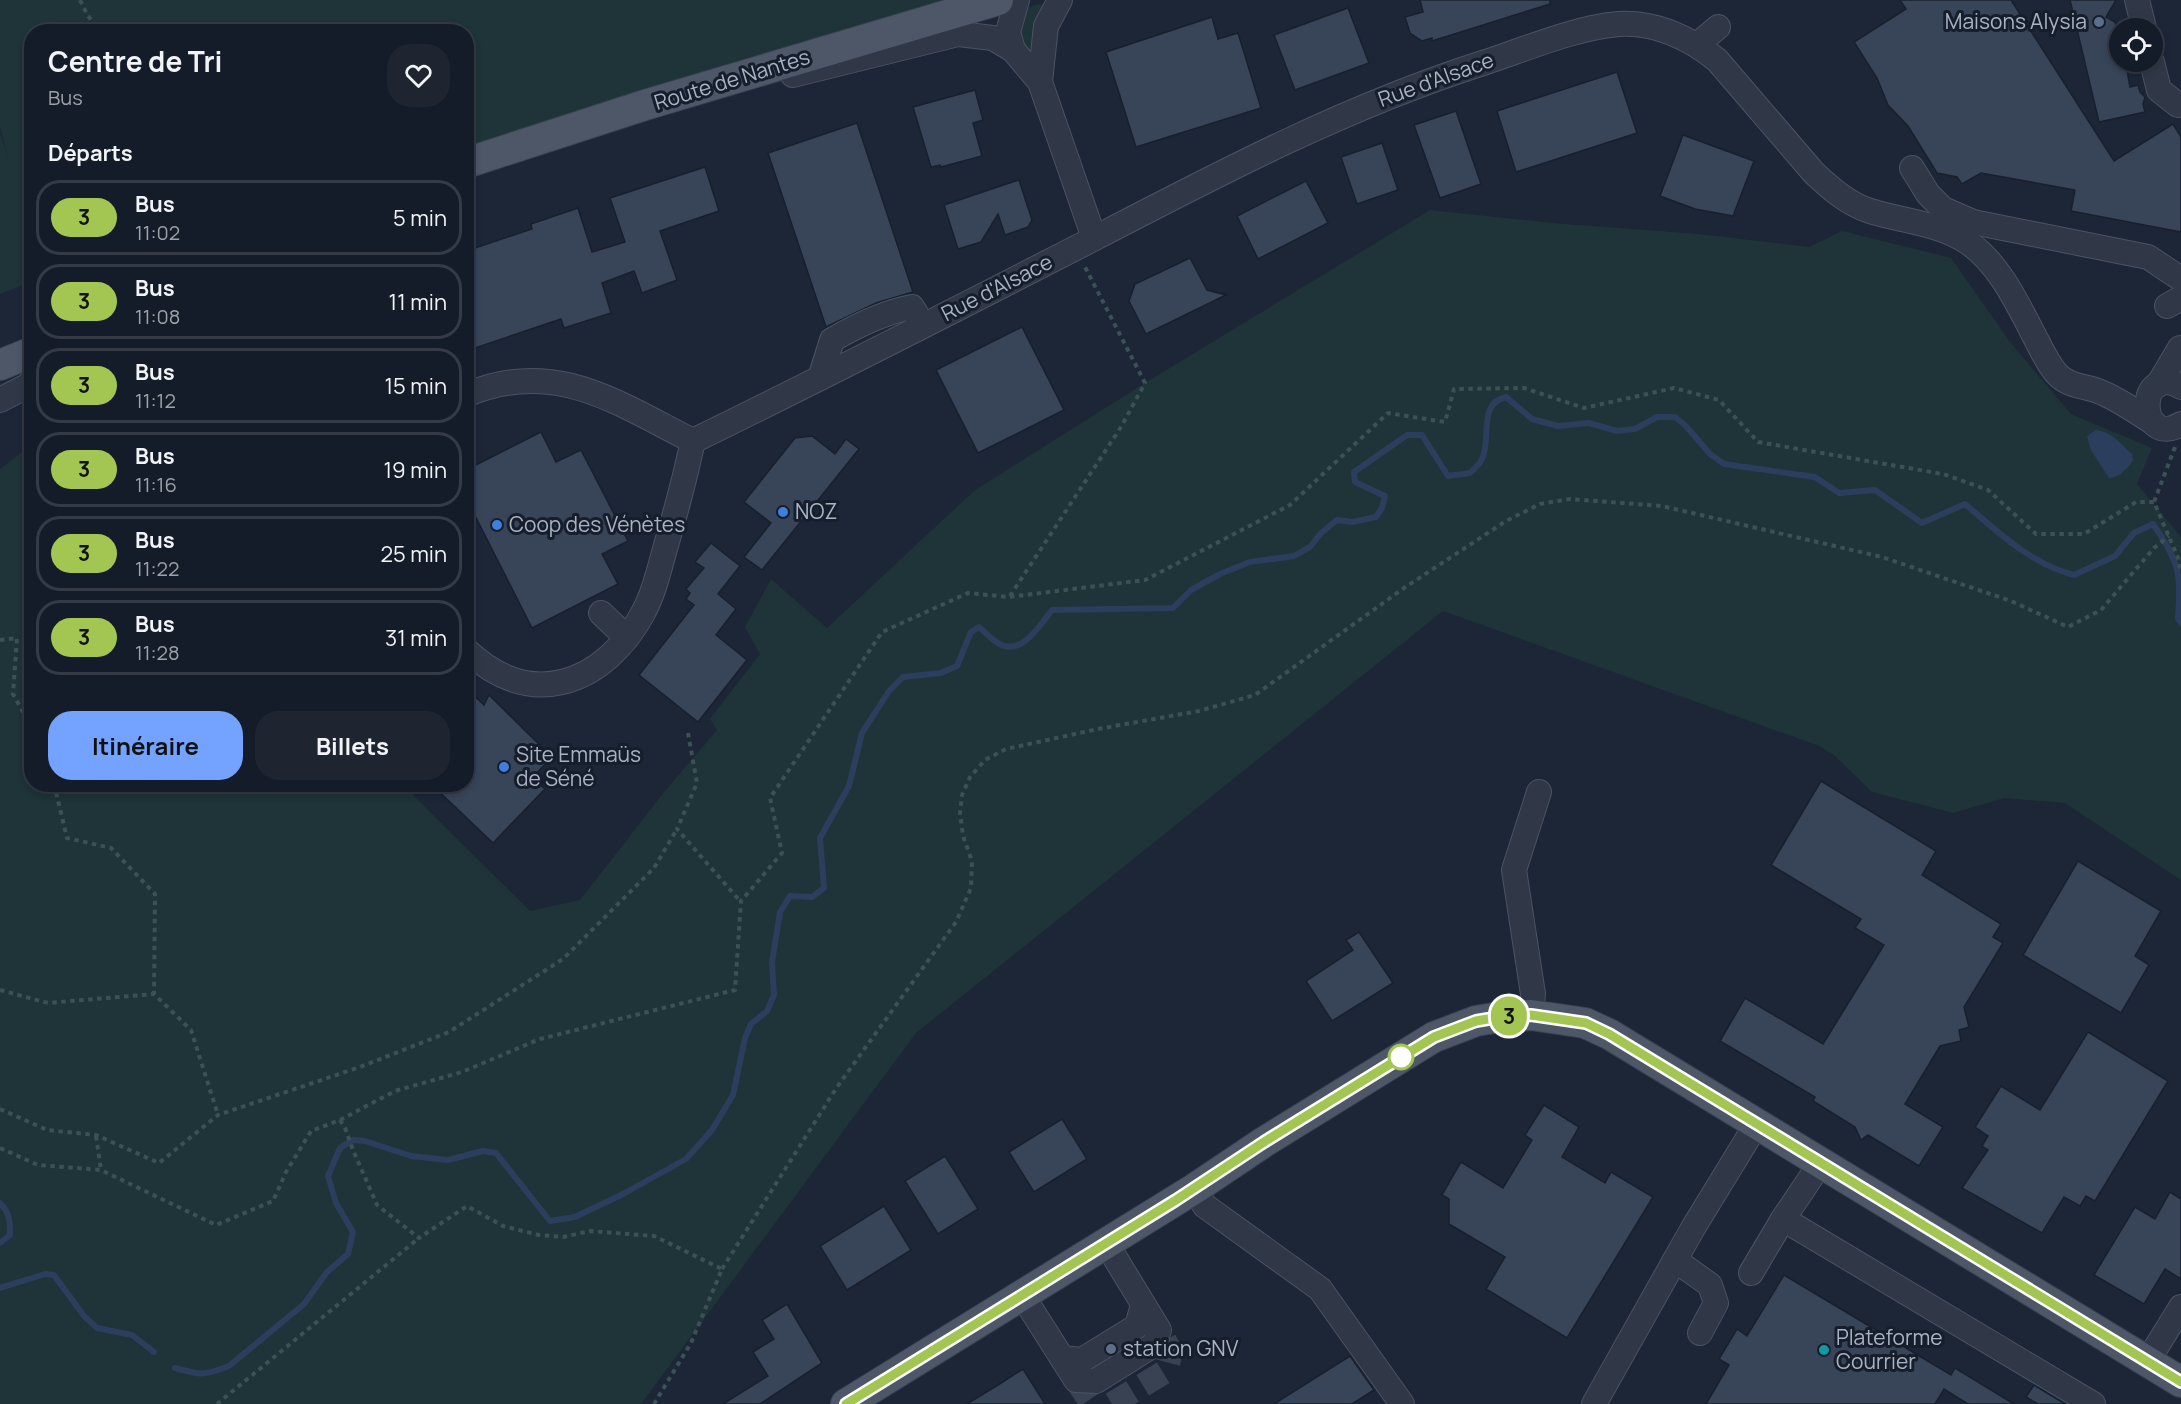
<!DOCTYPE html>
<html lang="fr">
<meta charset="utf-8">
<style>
body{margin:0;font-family:Manrope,sans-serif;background:#1e2531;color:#f1f3f6;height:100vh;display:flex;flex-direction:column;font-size:22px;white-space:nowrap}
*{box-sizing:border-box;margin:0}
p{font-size:20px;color:#9da1a8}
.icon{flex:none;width:33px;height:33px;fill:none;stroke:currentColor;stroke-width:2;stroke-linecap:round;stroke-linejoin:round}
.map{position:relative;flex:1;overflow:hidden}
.details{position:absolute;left:24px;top:24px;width:450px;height:768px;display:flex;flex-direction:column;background:#151c29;border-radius:24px;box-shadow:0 3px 9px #0003,0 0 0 2px #343a46}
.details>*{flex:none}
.badge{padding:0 12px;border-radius:20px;font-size:21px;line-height:39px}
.controls{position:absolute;left:2109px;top:18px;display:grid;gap:12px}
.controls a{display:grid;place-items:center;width:54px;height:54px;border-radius:50%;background:#151c29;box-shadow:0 3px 9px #0003,0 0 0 2px #343a46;font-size:30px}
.map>.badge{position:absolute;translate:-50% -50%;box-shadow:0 0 0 3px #fff}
h2{padding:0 24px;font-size:22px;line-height:54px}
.round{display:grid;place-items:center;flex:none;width:63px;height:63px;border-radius:24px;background:#1e2531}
.head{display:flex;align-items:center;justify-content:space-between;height:102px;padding:0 24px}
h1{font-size:28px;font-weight:700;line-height:45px}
.cta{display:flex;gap:12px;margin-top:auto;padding:12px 24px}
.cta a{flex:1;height:69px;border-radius:24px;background:#74a2ff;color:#111;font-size:24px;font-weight:700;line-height:69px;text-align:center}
.cta a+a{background:#1e2531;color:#f1f3f6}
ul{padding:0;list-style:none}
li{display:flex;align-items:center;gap:18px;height:75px;margin:0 12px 9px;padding:0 12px;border:3px solid #343a46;border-radius:24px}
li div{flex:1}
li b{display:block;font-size:22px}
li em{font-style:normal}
li .badge{min-width:66px;font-weight:700;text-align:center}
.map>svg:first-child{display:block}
</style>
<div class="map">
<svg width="2181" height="1404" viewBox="0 0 2181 1404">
<rect width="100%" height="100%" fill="#1c2637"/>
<g fill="#1e3438">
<path d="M0,0h950l-483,152 -1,-120h-434l-1,250 -31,12v-161l8,25 -8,-31z"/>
<path d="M1038,4l6,1 -10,60 -15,-19 3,-36z"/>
<path d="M1430,210l122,13 146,11 111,13 33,-16 109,27 59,84 61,72 81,34 -15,36 44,53v343l-116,-77 -61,-5 -51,15 -81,-21 -38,-37 -15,-9 -376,-135 -527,422 -275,371h-641v-935l31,-24 1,339 371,1 127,126 50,-11 85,-109 52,-61 -7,-11 50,-65 -15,-27 26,-48 56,49 148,-138 170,-107z"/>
</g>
<path fill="#2c3e5e" d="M2096,430c16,2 25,14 36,24l1,6c-5,8 -14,18 -24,18l-18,-28 -4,-14z"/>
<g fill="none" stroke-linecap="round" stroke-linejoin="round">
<g stroke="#2c3e5e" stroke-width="6">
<path d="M0,1203c10,10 10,18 10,32l-10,8"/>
<path d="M0,1288l45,-14 9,1 30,41 13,12 35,7 22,17"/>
<path d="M175,1368c25,7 29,8 54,-2l75,-62 23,-32 21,-18 5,-22 -17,-29 -8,-27 12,-28 13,-8 12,1 46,15 37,4 35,-9 13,2 54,68 25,-4 48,-23 63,-35 26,-29 21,-35 12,-57 6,-14 16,-13 7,-16 -2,-33 8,-50 10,-16 22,1 12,-9 -4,-50 29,-52 13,-53 27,-42 14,-14 38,-4 16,-7 14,-34 8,-5c6,5 12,12 19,16 23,15 42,-18 54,-33l121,-2 18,-18 29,-16 30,-12 44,-6 16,-9 10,-13 17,-14 15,2 24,-5 6,-9 3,-12 -30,-14 -1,-10 53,-37h15l26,41 22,-3c4,-4 10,-9 12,-14 10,-21 -5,-55 24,-62l26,22 26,7 31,-3 28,8 18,-2 22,-12h18l10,8 25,29 14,10 91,13 24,16 36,-3 47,33 43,-19c33,28 66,60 109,71l41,-19 19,-23 19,-9c27,39 28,49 25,95l3,4"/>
</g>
</g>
<g fill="#384458" stroke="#18202e" stroke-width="1.5">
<path d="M1420,0h130v4l-118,37v-3l-10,3 -12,-8 -5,-16 18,-5z"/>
<path d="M1900,0h111l103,161 59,-37 8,13v95l-110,-21 4,-21 -94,-17 -19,11 -5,-7 -20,-4 -29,-47 -20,-21 -11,-27 -23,-36 52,-33z"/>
<path d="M2070,0h46l-10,17 9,5 5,21v19l-2,3 9,5 3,17 8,-2 2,7 5,5 -2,7 2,8 -46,10z"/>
<path d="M1348,8l21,55 -74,27 -21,-55z"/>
<path d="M1212,17l6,22 20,-6 23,75 -125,39 -30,-95z"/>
<path d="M1617,72l20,61 -121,39 -19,-61z"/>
<path d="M975,90l8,30 -10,3 9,33 -41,11 -1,-2 -9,2 -18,-60z"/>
<path d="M1456,111l25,73 -41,14 -26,-73z"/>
<path d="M857,123l56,169 -37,11 -50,24 -58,-174z"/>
<path d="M1683,135l71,26 -21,55 -38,-7 -35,-13z"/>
<path d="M1382,143l16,47 -41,14 -16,-47z"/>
<path d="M705,167l14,44 -59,20 17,49 -35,13 -8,-22 -32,12 9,30 -47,15 -3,-9 -95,32v-100l66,-22 -1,-5 47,-16 14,44 33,-10 -15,-44z"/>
<path d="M1019,180l13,40 -4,7 -23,8 -7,-21 -17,28 -23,7 -14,-44z"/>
<path d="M1306,181l22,42 -70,36 -21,-43z"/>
<path d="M1190,258l17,32 19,5 -80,39 -17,-33 6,-17z"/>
<path d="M1022,327l42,83 -86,43 -42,-83z"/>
<path d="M541,432l15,30 25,-12 47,91 -26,13 16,30 -86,44 -66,-130v-28z"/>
<path d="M812,436l23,18 11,-15 13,10 -97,121 -18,-13 27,-34 -27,-21 51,-64z"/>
<path d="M711,543l29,23 -22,28 18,15 -20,26 31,25 -49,62 -59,-47 55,-70 -8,-6 4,-6 -4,-4 18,-21 -9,-6z"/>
<path d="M466,688l18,17 5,-10 63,62 -20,21 13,11 -52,54 -62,-59h35z"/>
<path d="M1821,781l115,70 -14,24 79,49 -8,13 10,6 -39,64 5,20 -10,3 2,11 -21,5 -35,58 38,23 -24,39 -51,-31 -7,5 -6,-13 -42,-26 2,-4 -95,-56 25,-43 78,46 61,-99 -29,-17 6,-9 -90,-54z"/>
<path d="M2078,861l83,50 -26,45 14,9 -28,48 -98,-58z"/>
<path d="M1359,932l34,51 -61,38 -26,-40 47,-31 -7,-10z"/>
<path d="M2088,1032l80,49 -73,120 -9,-5 -6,10 -16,-9 -22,36 -80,-45 26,-38 -6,-4 6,-10 -13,-9 26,-41 39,24z"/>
<path d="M1544,1105l35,22 -17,30 43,26 6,-11 42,25 -86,141 -81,-49 19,-32 -56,-33v-25l-7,-4 19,-33 42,26 29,-48 -7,-5z"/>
<path d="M1062,1119l25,40 -53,33 -25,-40z"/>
<path d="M945,1156l33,53 -40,25 -33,-53z"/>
<path d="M2170,1192l11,7v80l-16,-10 -21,35 -50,-29 41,-68 20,12z"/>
<path d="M884,1206l27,44 -64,40 -27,-44z"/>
<path d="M1784,1275l167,100 4,-7 59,36h-46l-24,-15 -9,15h-229l23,-39 -10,-6 18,-30 10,7z"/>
<path d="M787,1304l35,59 -62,41h-37l45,-28 -15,-24 21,-13 -12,-19z"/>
<path d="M1350,1356l24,34 -22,14h-78z"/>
<path d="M1023,1369l22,35h-78l31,-19z"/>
<path d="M2034,1385l31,19h-27l-12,-7z"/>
</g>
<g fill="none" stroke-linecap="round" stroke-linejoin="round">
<g stroke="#384253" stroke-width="24" stroke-dasharray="24 12" stroke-linecap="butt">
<path d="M1076,1380l16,24"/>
<path d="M1112,1404l54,-33 5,-19 -12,-22"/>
</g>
<defs>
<g id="minor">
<path d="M2137,0l7,28"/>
<path d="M1697,45l21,-18"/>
<path d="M1013,50l-5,-18 9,-32"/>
<path d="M2152,62l7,28 19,15 3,-1"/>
<path d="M793,75l165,-41 35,4 20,12 27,32 54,156"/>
<path d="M1040,82l6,-56 14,-26"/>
<path d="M1912,168l16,26 15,15 30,13 175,35 33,22"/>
<path d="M2167,306l14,-8"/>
<path d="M820,378l12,-38c24,-14 53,-28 80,-33l11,18"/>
<path d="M2158,385l22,-37"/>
<path d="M2181,387c-45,-26 -44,63 0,37"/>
<path d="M466,395c88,-38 151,8 227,46"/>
<path d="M0,400l27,-14 5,-5"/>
<path d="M693,441c135,-66 270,-135 404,-204 125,-65 251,-131 386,-174 40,-13 94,-36 136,-39 37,-2 69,13 98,36l97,113c16,15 34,31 56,38 32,10 70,12 99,32 32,23 49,62 67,96 6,12 12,25 21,35 11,12 27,12 41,17 19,7 38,21 56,32"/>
<path d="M601,613l25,24"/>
<path d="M466,650c27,25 58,41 96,32 35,-8 64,-37 81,-69 13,-24 18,-52 26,-78 9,-31 17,-62 24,-94"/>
<path d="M1531,1015l2,-21 -19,-124 25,-78"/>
<path d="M1194,1189l11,17 115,83 82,115"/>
<path d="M1783,1219l310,185"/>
<path d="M1675,1260l35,25 6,18 -16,30"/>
<path d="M1751,1273l32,-54 37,-55"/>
<path d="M1022,1295l54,85 20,1 59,-37 4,-14 -53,-87"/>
<path d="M1062,1358l20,2 55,-34 6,-21"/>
<path d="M2147,1362l34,-55"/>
<path d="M1594,1404l99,-176 63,-103"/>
</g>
<g id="major">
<path d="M466,163l179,-58 353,-105"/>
<path d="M0,365l32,-13"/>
<path d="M846,1404l348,-215 70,-47 170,-105 42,-16 24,-4 31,-2 54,8 24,11 572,348"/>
</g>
</defs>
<use href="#minor" stroke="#4b5363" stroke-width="26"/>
<use href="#major" stroke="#394251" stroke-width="32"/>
<g stroke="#3c5156" stroke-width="4" stroke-dasharray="4.5 4.5" stroke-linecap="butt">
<path d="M80,0l8,16 14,16"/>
<path d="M2175,447l-21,55 24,56 3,14"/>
<path d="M1010,596l111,-169 24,-44 -60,-116"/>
<path d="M0,640l17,-2 -4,56 19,34"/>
<path d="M688,733l9,50 -20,46 63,72"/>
<path d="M54,784l13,54 44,10 44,46 -1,100"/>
<path d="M0,990l48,13 106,-9 37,36 27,85"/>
<path d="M0,1109l47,21 49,5 63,28 59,-48 142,-48 89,-35 114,-73 91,-91 23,-39"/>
<path d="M340,1120l5,8 8,22 24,55 42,33 48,-32 36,20 36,9 24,2 27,-6 64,5 68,33 -31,74 -37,61"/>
<path d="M96,1136l5,34"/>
<path d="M0,1148l38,17 63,5 115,55 57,-24 13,-29 25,-41 29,-11 55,-29 67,-19 78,-33 195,-49 6,-89 41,-48 -12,-55 112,-166 86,-39 41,4 136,-17 145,-75 98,-92 57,9 9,-33 70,-1 60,20 90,-20 45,12 39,42 185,32 45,16 48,44h48l52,-32h18"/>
<path d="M722,1269l115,-182 119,-165 15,-34 1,-27 -9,-25 -3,-23 2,-18 8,-18 15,-17 21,-11 92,-20 101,-18 56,-16 149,-107 102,-67 34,-17 30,-5 92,7 220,51 129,44 57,26 33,-17 53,-62 15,-12"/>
<path d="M217,1404l202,-166"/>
</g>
<use href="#minor" stroke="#303847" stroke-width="24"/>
<use href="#major" stroke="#4d5768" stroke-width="30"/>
</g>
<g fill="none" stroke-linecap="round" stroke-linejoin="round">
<defs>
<path id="line" d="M846,1404l330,-204 88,-58 170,-105 42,-16 24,-4 31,-2 55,8 23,11 572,348"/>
</defs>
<use href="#line" stroke="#fff" stroke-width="14"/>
<use href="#line" stroke="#a3c653" stroke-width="9"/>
</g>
<g fill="#5c6f8a" stroke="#161e2b" stroke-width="2">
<circle cx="2099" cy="22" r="6"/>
<circle cx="1111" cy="1349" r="6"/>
</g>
<g fill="#3f7fe0" stroke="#161e2b" stroke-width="2">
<circle cx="783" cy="512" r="6"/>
<circle cx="497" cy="525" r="6"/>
<circle cx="504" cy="767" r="6"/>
</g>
<circle fill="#fff" stroke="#a3c653" stroke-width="3" cx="1401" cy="1057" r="12"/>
<circle fill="#0f9aa8" stroke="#161e2b" stroke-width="2" cx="1824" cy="1350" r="6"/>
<g text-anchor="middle" stroke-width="6" stroke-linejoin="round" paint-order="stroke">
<g font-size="21" fill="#a9b2c5" stroke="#161e2b" text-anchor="start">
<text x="2087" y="29" text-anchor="end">Maisons Alysia</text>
<text x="795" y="519">NOZ</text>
<text x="509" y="532">Coop des Vénètes</text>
<text x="516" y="762">Site Emmaüs<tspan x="516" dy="24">de Séné</tspan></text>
<text x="1836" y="1345">Plateforme<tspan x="1836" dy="24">Courrier</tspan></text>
<text x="1123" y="1356">station GNV</text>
</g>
<g font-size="21" fill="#a9b2c5" stroke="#161e2b">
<text transform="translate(732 80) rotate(-17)" y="7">Route de Nantes</text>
<text transform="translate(1436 80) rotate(-20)" y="7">Rue d'Alsace</text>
<text transform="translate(997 288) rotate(-27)" y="7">Rue d'Alsace</text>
</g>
</g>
</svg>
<div class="controls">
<a><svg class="icon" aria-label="locate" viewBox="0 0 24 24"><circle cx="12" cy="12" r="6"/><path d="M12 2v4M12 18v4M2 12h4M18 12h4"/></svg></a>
</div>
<b class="badge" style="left:1509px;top:1016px;background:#a3c653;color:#111">3</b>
<section class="details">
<div class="head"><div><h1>Centre de Tri</h1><p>Bus</p></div><a class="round"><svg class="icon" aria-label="heart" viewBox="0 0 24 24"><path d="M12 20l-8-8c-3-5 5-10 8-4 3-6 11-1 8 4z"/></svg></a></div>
<h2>Départs</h2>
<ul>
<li><span class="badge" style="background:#a3c653;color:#111">3</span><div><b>Bus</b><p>11:02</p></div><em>5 min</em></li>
<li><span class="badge" style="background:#a3c653;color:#111">3</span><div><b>Bus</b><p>11:08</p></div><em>11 min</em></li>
<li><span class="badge" style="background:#a3c653;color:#111">3</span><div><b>Bus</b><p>11:12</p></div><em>15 min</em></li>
<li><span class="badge" style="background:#a3c653;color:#111">3</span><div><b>Bus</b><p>11:16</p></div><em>19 min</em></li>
<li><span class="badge" style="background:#a3c653;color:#111">3</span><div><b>Bus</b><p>11:22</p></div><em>25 min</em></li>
<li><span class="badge" style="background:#a3c653;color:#111">3</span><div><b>Bus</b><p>11:28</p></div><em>31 min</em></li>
</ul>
<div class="cta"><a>Itinéraire</a><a>Billets</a></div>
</section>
</div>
